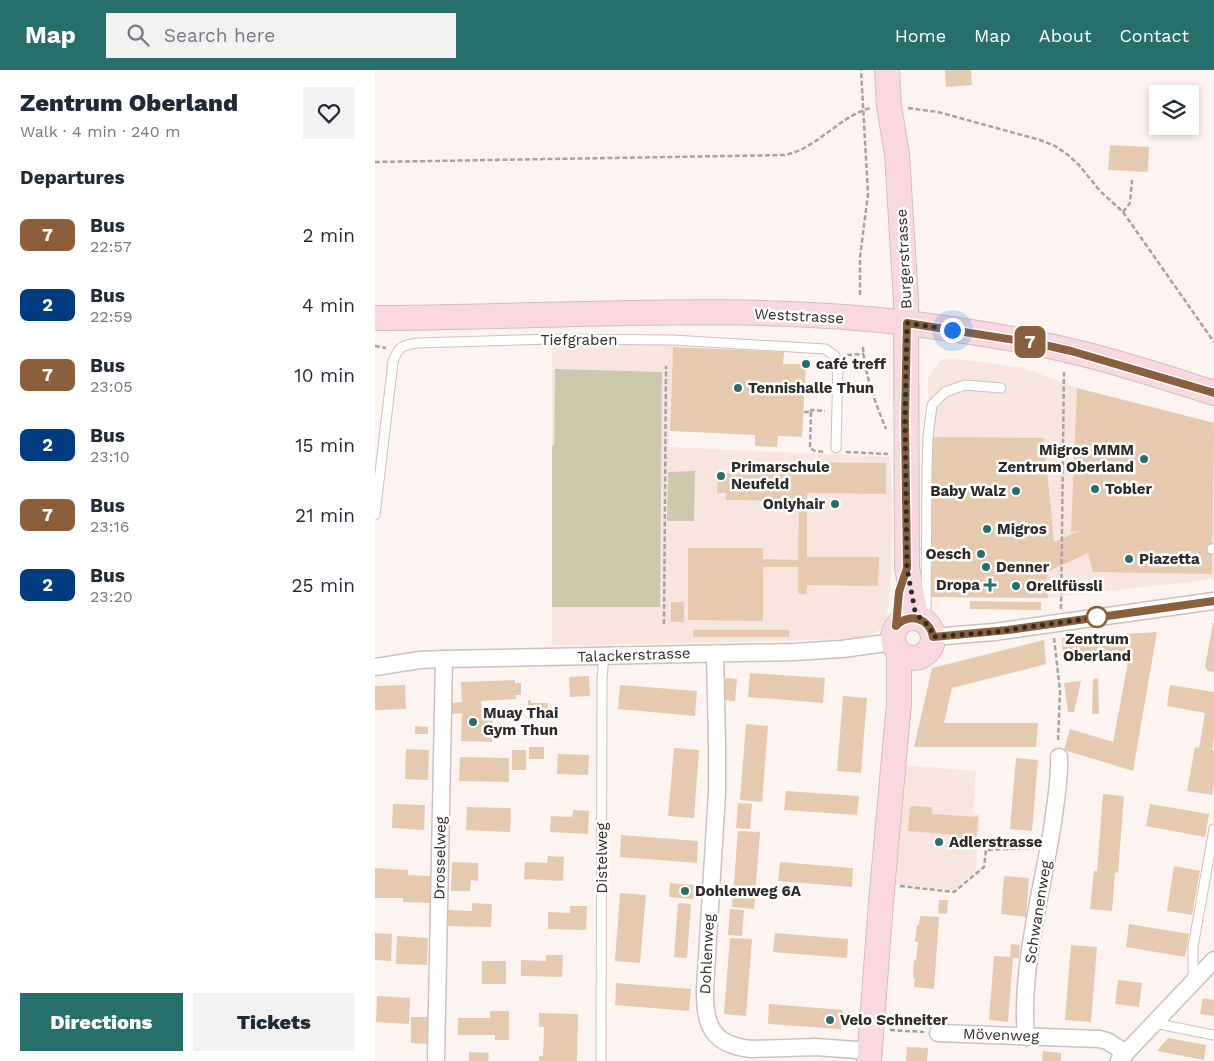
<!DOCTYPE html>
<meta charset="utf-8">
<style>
body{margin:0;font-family:"Work Sans",sans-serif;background:#f2f2f3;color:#1f2937;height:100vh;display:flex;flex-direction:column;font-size:19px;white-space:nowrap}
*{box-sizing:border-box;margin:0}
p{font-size:16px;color:#747a83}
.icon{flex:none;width:28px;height:28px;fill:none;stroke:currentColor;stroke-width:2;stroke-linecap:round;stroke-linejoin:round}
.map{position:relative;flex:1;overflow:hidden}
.details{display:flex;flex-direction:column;background:#fff;width:375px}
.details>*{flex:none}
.badge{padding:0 10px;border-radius:8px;font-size:18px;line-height:32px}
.fabs{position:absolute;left:774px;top:15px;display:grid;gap:10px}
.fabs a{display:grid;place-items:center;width:50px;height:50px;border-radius:0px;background:#fff;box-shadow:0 2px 8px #0003;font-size:25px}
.you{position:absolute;width:25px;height:25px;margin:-12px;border:4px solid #fff;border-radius:50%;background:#1a73e8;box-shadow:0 0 0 8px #1a73e833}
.map>.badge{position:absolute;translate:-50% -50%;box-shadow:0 0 0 2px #fff}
h2{padding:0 20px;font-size:19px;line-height:45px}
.round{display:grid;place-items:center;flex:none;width:52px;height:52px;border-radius:0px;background:#f2f2f3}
.overview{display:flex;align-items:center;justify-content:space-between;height:85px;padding:0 20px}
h1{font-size:24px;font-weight:800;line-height:38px}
.cta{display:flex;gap:10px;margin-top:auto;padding:10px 20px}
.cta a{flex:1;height:58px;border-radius:0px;background:#266f6a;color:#fff;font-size:20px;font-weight:800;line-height:58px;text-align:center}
.cta a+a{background:#f2f2f3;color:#1f2937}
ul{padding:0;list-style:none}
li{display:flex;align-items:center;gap:15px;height:70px;padding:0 20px}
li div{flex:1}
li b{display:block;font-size:19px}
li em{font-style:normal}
li .badge{min-width:55px;font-weight:700;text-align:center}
header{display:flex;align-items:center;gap:30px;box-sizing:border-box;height:70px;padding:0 25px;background:#266f6a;color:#fff}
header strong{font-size:24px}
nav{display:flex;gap:28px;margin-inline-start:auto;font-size:18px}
.search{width:350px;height:45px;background:#f2f2f3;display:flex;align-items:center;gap:12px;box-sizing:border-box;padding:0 18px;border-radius:0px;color:#747a83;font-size:19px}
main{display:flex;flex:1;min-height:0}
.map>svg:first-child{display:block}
</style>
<header>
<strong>Map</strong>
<div class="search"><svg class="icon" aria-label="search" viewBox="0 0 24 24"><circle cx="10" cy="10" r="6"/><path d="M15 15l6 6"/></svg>Search here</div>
<nav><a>Home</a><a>Map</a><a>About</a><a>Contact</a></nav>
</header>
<main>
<section class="details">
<div class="overview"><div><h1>Zentrum Oberland</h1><p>Walk · 4 min · 240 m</p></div><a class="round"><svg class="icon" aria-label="heart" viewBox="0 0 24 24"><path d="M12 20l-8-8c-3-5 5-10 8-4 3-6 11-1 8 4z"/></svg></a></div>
<h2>Departures</h2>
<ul>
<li><span class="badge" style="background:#8b5e3c;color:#fff">7</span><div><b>Bus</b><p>22:57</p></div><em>2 min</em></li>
<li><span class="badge" style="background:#003b80;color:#fff">2</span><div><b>Bus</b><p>22:59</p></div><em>4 min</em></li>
<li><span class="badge" style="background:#8b5e3c;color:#fff">7</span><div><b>Bus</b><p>23:05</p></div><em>10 min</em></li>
<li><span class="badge" style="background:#003b80;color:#fff">2</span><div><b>Bus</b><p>23:10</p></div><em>15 min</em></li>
<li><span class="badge" style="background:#8b5e3c;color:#fff">7</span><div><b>Bus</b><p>23:16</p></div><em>21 min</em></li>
<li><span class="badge" style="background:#003b80;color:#fff">2</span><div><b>Bus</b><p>23:20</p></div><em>25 min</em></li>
</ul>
<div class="cta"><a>Directions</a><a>Tickets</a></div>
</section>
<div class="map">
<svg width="839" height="991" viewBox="0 0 839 991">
<rect width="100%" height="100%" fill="#fdf4f1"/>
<g fill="#f8e5e0">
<path d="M177,272l121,1 -4,104 221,10 2,38 -1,80 -4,41 -8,15 -14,6 -15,2 -298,7z"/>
<path d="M574,288l72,9 56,21 137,35v156l-166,19 -120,-1 1,-160 -1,-60 12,-16z"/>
<path d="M530,695l71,6 -3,42 7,1 -4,56 -22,20 -58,-6z"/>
</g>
<g fill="#cdc7ab">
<path d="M180,299l107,3 -2,235h-108v-161l2,-1z"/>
<path d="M320,401l-1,50h-27l1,-49z"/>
</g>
<g fill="#e6caaf">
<path d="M570,0h26l1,15 -26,2z"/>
<path d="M735,75l39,2 -1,25 -40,-2z"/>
<path d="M298,277l111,5 -1,12h23l-4,73 -24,-1 -1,11 -22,-1v-11l-85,-4z"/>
<path d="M702,318l137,35 -2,151 -119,-2 -5,-19 -41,19 1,26 -120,-1 1,-160 115,1 10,104 25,-11 -8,1z"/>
<path d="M411,392l100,1v31l-79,-1v64h72l-1,29 -71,-1 -1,9h-8v-27h-35v54l-75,-1v-72h75v11l35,1 1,-59 -73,-1v-7h-9l1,-20 68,1z"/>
<path d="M595,531l71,1v8l-71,-1z"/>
<rect x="296" y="532" width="13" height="20"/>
<path d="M838,553h1v49l-6,-1 -3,-4z"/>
<rect x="318" y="560" width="96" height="7"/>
<path d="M782,562l-24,139 -69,-21 6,-21 43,13 16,-85 -66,3 -1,-22z"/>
<path d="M669,570l2,24 -94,24 -8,35h94l-2,24h-122l18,-79z"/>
<path d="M375,603l75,5 -2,25 -75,-6z"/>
<path d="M214,606l1,20 -20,1 -1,-20z"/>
<path d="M350,608l12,1 -2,22 -12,-1z"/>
<path d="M723,608l1,36h-7l1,-35z"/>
<path d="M140,610v3h6v12h-5v4l-35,2 1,11h11l-1,30 -31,-1 1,-28 -10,1 -1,-11 11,-1 -1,-20z"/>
<path d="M706,611l-7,31h-6l-4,-29z"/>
<path d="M30,615l1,24 -31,1v-24z"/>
<path d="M245,615l77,6 -2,25 -77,-7z"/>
<path d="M795,615l44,7v46l-2,12h2v34l-2,11 -25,-4 8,-44 4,1 6,-35 -38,-7z"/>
<path d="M468,626l24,2 -6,75 -24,-2z"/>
<path d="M153,630h3v3h17v6h-4v1h-16z"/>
<path d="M371,654l22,2 -6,76 -22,-2z"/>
<path d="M40,656l13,1v7h-13z"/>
<rect x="154" y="677" width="15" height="12"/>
<path d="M299,678l25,2 -5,68 -26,-2z"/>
<path d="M31,679l23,1 -1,30 -23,-1z"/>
<rect x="137" y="680" width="14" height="20"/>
<path d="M183,684l31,1 -1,20 -31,-1z"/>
<path d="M85,687l49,1v24l-50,-1z"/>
<path d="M641,688l22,2 -6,71 -22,-2z"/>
<path d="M411,721l73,5 -2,19 -73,-5z"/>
<path d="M728,724l21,2 -6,77 -3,-1 -3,39 -22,-2 4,-38h3z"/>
<path d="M363,733l14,1 -2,25 -14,-1z"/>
<path d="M18,734l32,1 -1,25 -32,-2z"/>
<path d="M775,734l59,10 -4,23 -59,-11z"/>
<path d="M535,736l22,1v7l46,3 -2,25 -22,-2 1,-5 -47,-4z"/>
<path d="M92,737l44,1 -1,24 -44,-2z"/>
<path d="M198,740l16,1 -1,23 -38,-2 1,-16 21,1z"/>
<path d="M363,761l22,1 -6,77 -22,-2z"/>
<path d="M246,765l77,6 -1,22 -77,-6z"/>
<path d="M173,786l16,1 -1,24 -39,-2 1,-17 22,1z"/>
<path d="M77,792l26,1v18l-7,-1 -1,11h-19z"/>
<path d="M405,792l73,6 -1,19 -74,-6z"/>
<path d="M799,796l26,5 -8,44 -25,-4z"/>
<path d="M0,798l33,2v5l23,1v27l-28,-1v-4h-28z"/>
<path d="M629,806l25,2 -3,39 -25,-3z"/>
<path d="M295,813l24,2 -1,14 -24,-2z"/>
<path d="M245,823l26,2 -6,68 -25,-2z"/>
<path d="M564,830h9l-1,14 -9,-1z"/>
<path d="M97,833l20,1 -1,23 -44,-1v-16l25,1z"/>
<path d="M303,833l13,1 -4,54 -13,-1z"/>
<path d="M195,836h17l-1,24 -38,-1v-17l22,1z"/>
<path d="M355,839l14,1 -2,26 -14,-1z"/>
<path d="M545,846l19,1 -5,72 -20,-2 1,-9h-2l1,-18 2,1 2,-19h-3l2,-17h2z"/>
<path d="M754,854l60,10 -4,23 -59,-10z"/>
<path d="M0,863l17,1 -1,27 -16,-1z"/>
<path d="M400,863l73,6 -1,19 -74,-6z"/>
<path d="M22,866l31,2 -1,27 -31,-1z"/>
<path d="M355,868l22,1 -6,77 -22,-2z"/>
<path d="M636,874l9,1 -1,13h-6l-5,64 -19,-2 5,-64 16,1z"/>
<path d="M696,875l26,2 -6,75 -26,-2z"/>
<path d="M171,885h17l-1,22 -41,-1v-16l25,1z"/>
<rect x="107" y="891" width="24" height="23"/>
<path d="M743,910l24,3 -3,24 -24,-3z"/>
<path d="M241,913l75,6 -2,22 -74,-6z"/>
<path d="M2,926l33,2 -1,26 -33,-2z"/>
<path d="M828,928l11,2v16l-14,-2z"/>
<path d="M394,934l74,6 -2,19 -73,-5z"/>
<path d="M115,941h19v29h-14v-5h-37v-17h32z"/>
<path d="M164,943l39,1 -1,47h-38v-5h4l1,-29h-5z"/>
<path d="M36,947h18l-1,27 -17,-1z"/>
<path d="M793,968l38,7 -2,15 -47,-9z"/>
<path d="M532,977l21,1 -1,13h-21z"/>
<path d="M668,981l18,2v8h-19z"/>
<path d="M94,982l20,1 -1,8h-19z"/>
</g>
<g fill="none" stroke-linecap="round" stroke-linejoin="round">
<defs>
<g id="lane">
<path d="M0,445l18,-153c5,-16 10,-17 25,-19l135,-4 120,1 152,9 10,7 3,7 -2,85"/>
<path d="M837,479h2"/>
<path d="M551,548l1,-150 1,-31 4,-32 13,-13 20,-7 36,3"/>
<path d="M818,912v-35l21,-118"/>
<path d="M779,953l60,12"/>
<path d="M226,991l1,-381 2,-26"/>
</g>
<g id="street">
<path d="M558,567l61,-5 220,-31"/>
<path d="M340,583l2,90v50l-12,196c-1,36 7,56 46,60l65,-2 54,4"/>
<path d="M0,597l45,-7 24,-1 350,-7 48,-3 51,-7"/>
<path d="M563,963l161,6 8,2 19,12"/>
<path d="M651,967c-6,-65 15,-143 26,-208 3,-23 8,-48 7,-72"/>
<path d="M61,988l8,-399"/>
<path d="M744,990l95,-100"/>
</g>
<g id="secondary">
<path d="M512,0l2,36 8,48 9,147 1,267 8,43 6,8"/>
<path d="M0,248c177,0 355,-16 532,5 55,7 110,15 164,28 48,11 96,27 143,42"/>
<circle cx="538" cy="568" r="20"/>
<path d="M494,991l12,-159 18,-199v-50"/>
</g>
</defs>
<use href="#lane" stroke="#cfc0bc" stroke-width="11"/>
<use href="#street" stroke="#cfc0bc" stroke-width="19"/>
<use href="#secondary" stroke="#cfc0bc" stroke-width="26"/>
<g stroke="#a9a19f" stroke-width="2.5" stroke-dasharray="5 2.5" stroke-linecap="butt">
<path d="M533,38l30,4 102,28 15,6 13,9 11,10 21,26 23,21 91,130"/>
<path d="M0,92l410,-7c33,-7 53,-38 85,-47"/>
<path d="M748,142l7,-9 2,-23"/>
<path d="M485,225v-38l8,-63 -7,-124"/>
<path d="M0,276l11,2"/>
<path d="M488,277c2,29 12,55 23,82"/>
<path d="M472,285l17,-1"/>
<path d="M429,342h7v-2l14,1"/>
<path d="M436,342l-1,36 5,3 10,1"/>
<path d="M471,382l42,2"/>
<path d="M686,539l3,-237"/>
<path d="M289,554l2,-258"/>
<path d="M679,568l6,53 -2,51"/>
<path d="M525,816l54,6 30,-25 2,-17 48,-2"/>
<path d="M515,960l34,2"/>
</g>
<use href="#lane" stroke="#fff" stroke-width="9"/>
<use href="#street" stroke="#fff" stroke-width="16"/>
<use href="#secondary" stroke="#f9d8e0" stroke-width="24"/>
</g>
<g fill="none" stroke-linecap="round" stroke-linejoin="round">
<defs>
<path id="line" d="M839,323l-143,-42 -31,-7 -133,-21 -2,97 2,148 -8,24 -3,34c13,-14 34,-8 37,11l75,-7 206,-29"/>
</defs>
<use href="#line" stroke="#fff" stroke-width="11"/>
<use href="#line" stroke="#8b5e3c" stroke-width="8"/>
<path stroke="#302a29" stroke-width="5" stroke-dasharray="0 9" d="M577,260l-45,-7 -2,97 2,148 8,43 6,8 9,8 3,10 61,-5 105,-15h-2"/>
</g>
<g fill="#266f6a" stroke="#fff" stroke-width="2">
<circle cx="431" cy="294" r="5"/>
<circle cx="363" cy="318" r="5"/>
<circle cx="769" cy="389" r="5"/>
<circle cx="346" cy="406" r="5"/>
<circle cx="720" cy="419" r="5"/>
<circle cx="641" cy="421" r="5"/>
<circle cx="460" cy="434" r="5"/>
<circle cx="612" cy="459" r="5"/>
<circle cx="606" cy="484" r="5"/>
<circle cx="754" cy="489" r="5"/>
<circle cx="611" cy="497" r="5"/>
<path d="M612.5 507.5h5v5h5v5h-5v5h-5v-5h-5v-5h5z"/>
<circle cx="641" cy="516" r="5"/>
<circle cx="98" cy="652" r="5"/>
<circle cx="564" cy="772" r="5"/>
<circle cx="310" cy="821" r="5"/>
<circle cx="455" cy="950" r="5"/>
</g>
<circle fill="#fff" stroke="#8b5e3c" stroke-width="2.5" cx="722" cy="547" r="10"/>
<g text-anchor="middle" stroke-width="5" stroke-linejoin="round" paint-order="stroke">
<g font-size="15" fill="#302a29" stroke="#fff">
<text transform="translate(529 189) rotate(-93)" y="5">Burgerstrasse</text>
<text transform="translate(424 246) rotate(3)" y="5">Weststrasse</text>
<text x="204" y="275">Tiefgraben</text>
<text transform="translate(259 585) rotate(-2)" y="5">Talackerstrasse</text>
<text transform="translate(65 788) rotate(-89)" y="5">Drosselweg</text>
<text transform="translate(227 788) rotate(-90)" y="5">Distelweg</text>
<text transform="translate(663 842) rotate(-81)" y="5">Schwanenweg</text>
<text transform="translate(332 884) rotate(-87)" y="5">Dohlenweg</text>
<text transform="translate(626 965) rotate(2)" y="5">Mövenweg</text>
</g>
<g font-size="15" font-weight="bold" fill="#302a29" stroke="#fff" text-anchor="start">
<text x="441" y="299">café treff</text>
<text x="373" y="323">Tennishalle Thun</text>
<text x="759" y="385" text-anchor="end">Migros MMM<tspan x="759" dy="17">Zentrum Oberland</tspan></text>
<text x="356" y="402">Primarschule<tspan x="356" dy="17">Neufeld</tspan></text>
<text x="730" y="424">Tobler</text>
<text x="631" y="426" text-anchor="end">Baby Walz</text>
<text x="450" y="439" text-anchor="end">Onlyhair</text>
<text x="622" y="464">Migros</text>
<text x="596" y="489" text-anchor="end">Oesch</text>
<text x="764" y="494">Piazetta</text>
<text x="621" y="502">Denner</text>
<text x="605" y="520" text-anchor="end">Dropa</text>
<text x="651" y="521">Orellfüssli</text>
<text x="108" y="648">Muay Thai<tspan x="108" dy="17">Gym Thun</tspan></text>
<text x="574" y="777">Adlerstrasse</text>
<text x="320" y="826">Dohlenweg 6A</text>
<text x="465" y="955">Velo Schneiter</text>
</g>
<g font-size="15" font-weight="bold" fill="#302a29" stroke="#fff">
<text x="722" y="574">Zentrum<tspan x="722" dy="17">Oberland</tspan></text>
</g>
</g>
</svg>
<div class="fabs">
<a><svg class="icon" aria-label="layers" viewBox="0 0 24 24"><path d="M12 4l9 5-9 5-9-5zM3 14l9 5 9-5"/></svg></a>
</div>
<div class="you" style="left:577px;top:260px"></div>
<b class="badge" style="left:655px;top:272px;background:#8b5e3c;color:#fff">7</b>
</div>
</main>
